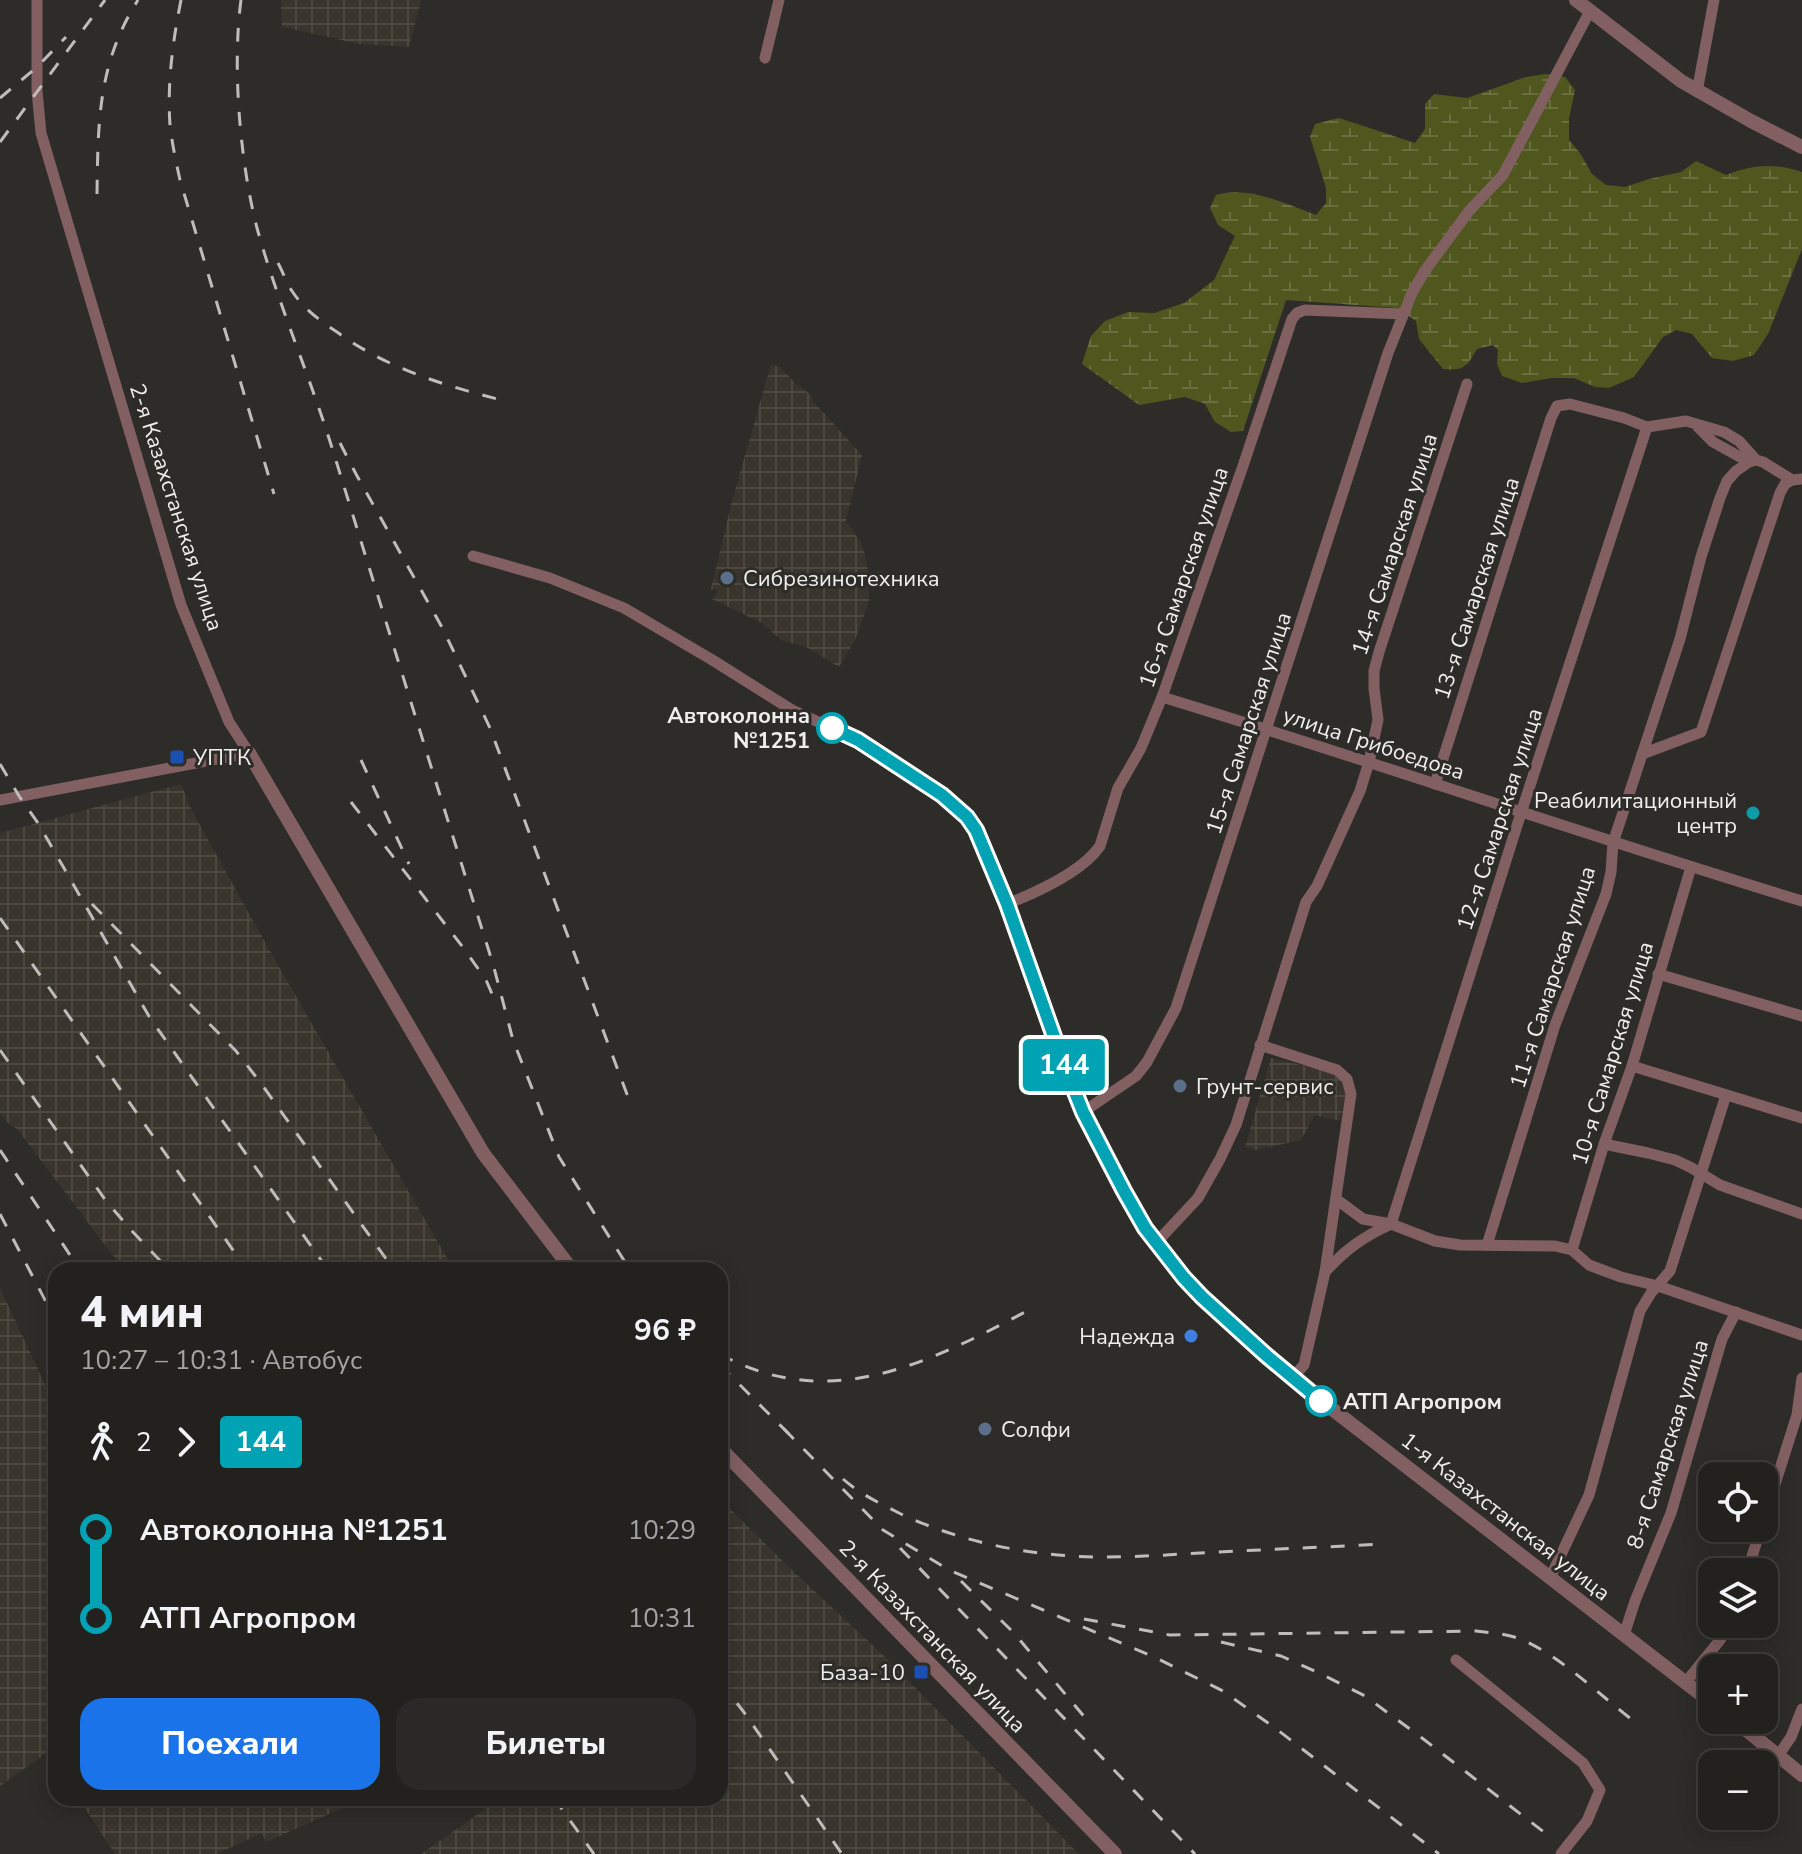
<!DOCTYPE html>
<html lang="ru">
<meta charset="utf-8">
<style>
body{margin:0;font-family:"Nunito Sans",sans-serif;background:#2a2927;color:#f1f3f6;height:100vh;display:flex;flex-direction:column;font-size:30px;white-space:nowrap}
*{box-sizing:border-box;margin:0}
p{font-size:26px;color:#a2a3a4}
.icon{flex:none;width:44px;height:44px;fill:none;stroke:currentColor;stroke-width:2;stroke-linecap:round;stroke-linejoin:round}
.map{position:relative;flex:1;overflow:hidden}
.details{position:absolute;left:48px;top:1262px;width:680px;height:544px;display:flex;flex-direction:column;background:#22211e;border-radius:24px;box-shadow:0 4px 20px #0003,0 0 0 2px #3f3e3c}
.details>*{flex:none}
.badge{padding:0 16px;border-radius:6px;font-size:28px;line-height:52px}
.controls{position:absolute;left:1698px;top:1462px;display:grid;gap:16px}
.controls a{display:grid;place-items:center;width:80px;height:80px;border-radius:16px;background:#22211e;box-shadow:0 4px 20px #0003,0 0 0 2px #3f3e3c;font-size:40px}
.map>.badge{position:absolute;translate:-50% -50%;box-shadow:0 0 0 4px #fff}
.legs{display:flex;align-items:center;gap:12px;height:88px;padding:0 32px;font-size:26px}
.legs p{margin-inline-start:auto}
.overview{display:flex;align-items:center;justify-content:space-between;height:136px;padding:0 32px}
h1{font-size:44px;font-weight:800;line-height:60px}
.cta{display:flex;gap:16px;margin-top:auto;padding:16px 32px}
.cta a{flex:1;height:92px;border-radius:24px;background:#1a73e8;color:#fff;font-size:32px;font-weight:800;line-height:92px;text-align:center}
.cta a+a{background:#2a2927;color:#f1f3f6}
ul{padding:0 32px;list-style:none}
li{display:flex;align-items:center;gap:28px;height:88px;font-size:30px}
li i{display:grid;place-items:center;width:12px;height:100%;margin:0 10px;background:currentColor}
li i::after{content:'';width:20px;height:20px;margin:-10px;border:6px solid;border-radius:50%;background:#22211e}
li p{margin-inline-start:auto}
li:first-child i{background:linear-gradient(#0000 50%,currentColor 0)}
li:last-child i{background:linear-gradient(currentColor 50%,#0000 0)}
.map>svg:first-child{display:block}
</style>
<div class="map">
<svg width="1802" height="1854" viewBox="0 0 1802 1854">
<defs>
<pattern id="industrial-grid" width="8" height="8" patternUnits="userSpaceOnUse" patternTransform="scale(2)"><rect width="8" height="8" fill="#39352c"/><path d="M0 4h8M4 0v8" fill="none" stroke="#4c4940"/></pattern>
<pattern id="wetland-marsh" width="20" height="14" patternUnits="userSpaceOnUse" patternTransform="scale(2)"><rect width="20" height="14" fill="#50571e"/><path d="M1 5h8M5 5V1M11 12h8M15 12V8" fill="none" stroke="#6a6f3f"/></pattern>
</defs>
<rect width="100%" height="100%" fill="#2e2c28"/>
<g fill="url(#industrial-grid)">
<path d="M281,0h140l-12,47 -49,-3 -78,-17z"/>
<path d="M771,364l10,4 14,15 16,12 2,6 49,54 -16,66 15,22 4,12 4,22v24l-14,39 -16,27 -31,-19 -27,-8 -19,-17 -50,-24 6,-8 -7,-2 20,-84z"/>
<path d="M181,784l10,25 80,144 183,317h-330l-107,-141 -8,-5 -9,-11v-280z"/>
<path d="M1271,1058l64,15 8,8 3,12 -6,28 -25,-6 -14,25 -45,10 -11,-3z"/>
<path d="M0,1288l56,120v356l-8,-12 -48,34z"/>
<path d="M720,1499l72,71 90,84 197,200h-658l80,-56h219z"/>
<path d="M78,1798h287l-99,44 -4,-9 -46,21h-101z"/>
</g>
<path fill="url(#wetland-marsh)" d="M1546,74l19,3 10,13 -6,28v22l11,13 12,21 14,11 19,2 24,-8 32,-7 15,-11 30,14c28,-11 48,-12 76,-3v77l-34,85 -14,21 -21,6 -21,-3 -20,-24 -16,-4 -13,7 -29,40 -25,11 -14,-1 -21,-9h-23l-29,5 -20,-7 -5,-12 1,-14 -5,-5 -16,4c-10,17 -12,22 -34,20l-24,-30 -3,-18 -19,-13 -111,-8 -43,131 -12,1 -16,-10 -10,-18 -20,-7 -46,8 -57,-41 9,-28 14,-15 23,-9 26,1 30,-10 30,-23 21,-44 -17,-11 -8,-17 6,-13c33,-10 69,9 100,20l10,-12v-15l-16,-51 5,-13 24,-6 76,25 10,-14v-25l9,-10 33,4 59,-21z"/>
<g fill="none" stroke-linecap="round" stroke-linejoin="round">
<g stroke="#826061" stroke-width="11">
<path d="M765,58l14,-58"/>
<path d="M1697,92l17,-92"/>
<path d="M1698,427l15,15 36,20"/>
<path d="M473,556l77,22 74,30 90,53 78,49 66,30 84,55 25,22 9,13 31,74 56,158 20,50 41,79 32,52 42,-45 22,-39 16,-34 70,-223 11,-16 43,-95 9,-29 9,-42 -4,-32v-17l5,-19 88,-268"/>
<path d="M1162,697c214,65 425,139 640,204"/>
<path d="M1642,754l59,-22 79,-239 5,-9 7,-4"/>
<path d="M1435,784l116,-366 6,-12 13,-2 54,14 23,9 39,-6 38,11 15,9 17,19 7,2 29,18 10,-1"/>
<path d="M0,800l249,-47 -20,-31 -48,-117 -140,-472 -4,-42v-91"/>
<path d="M1007,904c28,-11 75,-32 93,-58l18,-58 23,-40 21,-51 81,-231 49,-147 5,-6 8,-3 98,4"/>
<path d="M1658,974l144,42"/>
<path d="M1260,1045l77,25 10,9 4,15 -26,178 -21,93 -12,13"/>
<path d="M1632,1066l170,52"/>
<path d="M1083,1112l53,-36 11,-14 29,-54 212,-655 24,-60 12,-21 45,-61 34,-36 87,-164"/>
<path d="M1604,1144l44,9 27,7 15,7 30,18 82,29"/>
<path d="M1336,1199l27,20 28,5 44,17 25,4 95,1 17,4 17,15 32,12 37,9 144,49"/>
<path d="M1487,1245l68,-220 51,-131 5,-22 2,-29 67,-204 21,-82 19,-59 7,-17 9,-10 13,-9 7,-2"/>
<path d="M1572,1250l32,-106 28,-78 59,-199"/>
<path d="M1325,1272c21,-23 38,-35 66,-48l130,-411 126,-386"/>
<path d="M1764,1519l33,-104 5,-37"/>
<path d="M1747,1572l14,-44"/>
<path d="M1551,1576l38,-81 51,-184 11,-18 19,-22 56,-176"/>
<path d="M1624,1635l11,-34 36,-88 51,-174 14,-27"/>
<path d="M1456,1660l127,103 17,27 -13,31 -26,33"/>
<path d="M1686,1682l34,-42 10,-16"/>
<path d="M1778,1756l13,-19 11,-28"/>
</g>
<g stroke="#826061" stroke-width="14">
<path d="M1576,0l105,81 70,40 51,26"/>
<path d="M249,753l234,400 89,117"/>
<path d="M1156,1243l46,54 90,81 420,325"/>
<path d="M720,1448l395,406"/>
<path d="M1734,1720l68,55"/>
</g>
<g stroke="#bebdbb" stroke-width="3" stroke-dasharray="14 14" stroke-linecap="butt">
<path d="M181,0c-8,40 -14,83 -11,125 2,18 6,37 10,55l94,314"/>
<path d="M241,0c-9,67 -1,162 16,228 21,76 53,148 76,223 53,171 106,342 160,513l20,76 46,117 71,113"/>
<path d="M0,98l37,-31 29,-30"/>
<path d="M0,142l105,-142"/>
<path d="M97,194c1,-73 1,-131 41,-194"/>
<path d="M278,263c5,9 8,19 14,28 11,17 28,30 45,41 49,36 106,53 164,68"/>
<path d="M340,443l16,31 87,155 47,99 141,377"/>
<path d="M361,760l48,104"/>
<path d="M0,764l19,32 19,27 112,195 178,252"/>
<path d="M351,802l114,148 21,30 7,16"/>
<path d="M92,904l144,147 24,31 134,188"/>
<path d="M0,918l247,352"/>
<path d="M0,1050l106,151 26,30 37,39"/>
<path d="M0,1150l80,120"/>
<path d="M0,1214l56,107"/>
<path d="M720,1354c108,60 209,9 307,-43"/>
<path d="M720,1365l71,71"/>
<path d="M784,1429l99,101 66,40 205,87 69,34 52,37 164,126"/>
<path d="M843,1479c17,15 38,25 58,35 62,29 133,43 202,43 38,0 77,-3 116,-5 55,-3 110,-5 165,-8"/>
<path d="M900,1548l295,306"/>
<path d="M961,1581l53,52 78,93"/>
<path d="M1084,1619l86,16 306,-4c17,2 34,3 49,10 37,17 74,53 106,78"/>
<path d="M1221,1642l60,14 38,17 46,23 57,42 127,98"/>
<path d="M720,1681l26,34 96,139"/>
<path d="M554,1798l40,56"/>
</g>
</g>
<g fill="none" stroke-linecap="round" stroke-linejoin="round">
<defs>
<path id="line-1" d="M832,728l26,12 84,55 25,22 9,13 31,74 56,158 20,50 41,79 21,37 39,50 18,19 65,59 54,45"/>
</defs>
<use href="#line-1" stroke="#fff" stroke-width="18"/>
<use href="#line-1" stroke="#00a3b4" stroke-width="12"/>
</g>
<g fill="#5c6f8a" stroke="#2e2c28" stroke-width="3">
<circle cx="727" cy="578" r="8"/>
<circle cx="1180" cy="1086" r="8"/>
<circle cx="985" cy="1429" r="8"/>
</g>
<g fill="#fff" stroke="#00a3b4" stroke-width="4">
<circle cx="832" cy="728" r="14"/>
<circle cx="1321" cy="1401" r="14"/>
</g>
<g fill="#1a4fb4" stroke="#2e2c28" stroke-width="3">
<rect x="169" y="749" width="16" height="16" rx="4"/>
<rect x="913" y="1664" width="16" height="16" rx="4"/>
</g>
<circle fill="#0f9aa8" stroke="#2e2c28" stroke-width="3" cx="1753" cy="813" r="8"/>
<circle fill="#3f7fe0" stroke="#2e2c28" stroke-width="3" cx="1191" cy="1336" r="8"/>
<g text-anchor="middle" stroke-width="6" stroke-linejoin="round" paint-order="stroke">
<g font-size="22" fill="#efeeec" stroke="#2e2c28">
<text transform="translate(177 507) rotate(72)" y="8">2-я Казахстанская улица</text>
<text transform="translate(1394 544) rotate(-72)" y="8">14-я Самарская улица</text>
<text transform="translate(1183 577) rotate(-71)" y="8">16-я Самарская улица</text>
<text transform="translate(1476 588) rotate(-72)" y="8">13-я Самарская улица</text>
<text transform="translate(1248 723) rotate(-72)" y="8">15-я Самарская улица</text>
<text transform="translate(1374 743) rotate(18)" y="8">улица Грибоедова</text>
<text transform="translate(1499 819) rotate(-72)" y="8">12-я Самарская улица</text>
<text transform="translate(1552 977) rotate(-72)" y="8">11-я Самарская улица</text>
<text transform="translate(1612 1053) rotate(-73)" y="8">10-я Самарская улица</text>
<text transform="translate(1667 1444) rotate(-72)" y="8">8-я Самарская улица</text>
<text transform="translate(1506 1516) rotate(38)" y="8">1-я Казахстанская улица</text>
<text transform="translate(933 1636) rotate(46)" y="8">2-я Казахстанская улица</text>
</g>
<g font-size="22" fill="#efeeec" stroke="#2e2c28" text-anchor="start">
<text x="743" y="586">Сибрезинотехника</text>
<text x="193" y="765">УПТК</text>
<text x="1737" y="808" text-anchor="end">Реабилитационный<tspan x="1737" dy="25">центр</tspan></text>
<text x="1196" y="1094">Грунт-сервис</text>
<text x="1175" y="1344" text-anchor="end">Надежда</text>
<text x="1001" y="1437">Солфи</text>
<text x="905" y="1680" text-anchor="end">База-10</text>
</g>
<g font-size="22" font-weight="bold" fill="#efeeec" stroke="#2e2c28" text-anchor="end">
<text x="810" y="723">Автоколонна<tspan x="810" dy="25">№1251</tspan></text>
<text x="1343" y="1409" text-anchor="start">АТП Агропром</text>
</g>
</g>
</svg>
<div class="controls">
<a><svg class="icon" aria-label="locate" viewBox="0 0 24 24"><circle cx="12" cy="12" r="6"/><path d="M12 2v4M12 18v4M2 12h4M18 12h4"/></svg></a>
<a><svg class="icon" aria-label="layers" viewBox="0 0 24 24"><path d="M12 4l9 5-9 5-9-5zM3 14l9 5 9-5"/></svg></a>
<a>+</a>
<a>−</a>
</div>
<b class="badge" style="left:1064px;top:1065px;background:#00a3b4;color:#fff">144</b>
<section class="details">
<div class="overview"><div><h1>4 мин</h1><p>10:27 – 10:31 · Автобус</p></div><b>96 ₽</b></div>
<div class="legs"><svg class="icon" aria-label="walk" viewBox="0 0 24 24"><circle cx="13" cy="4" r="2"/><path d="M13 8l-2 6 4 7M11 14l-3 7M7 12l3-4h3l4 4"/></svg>2<svg class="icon" aria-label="forward" viewBox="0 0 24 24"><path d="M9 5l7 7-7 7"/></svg><b class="badge" style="background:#00a3b4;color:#fff">144</b></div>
<ul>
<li><i style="color:#00a3b4"></i><b>Автоколонна №1251</b><p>10:29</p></li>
<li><i style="color:#00a3b4"></i><b>АТП Агропром</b><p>10:31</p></li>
</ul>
<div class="cta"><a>Поехали</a><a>Билеты</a></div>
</section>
</div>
